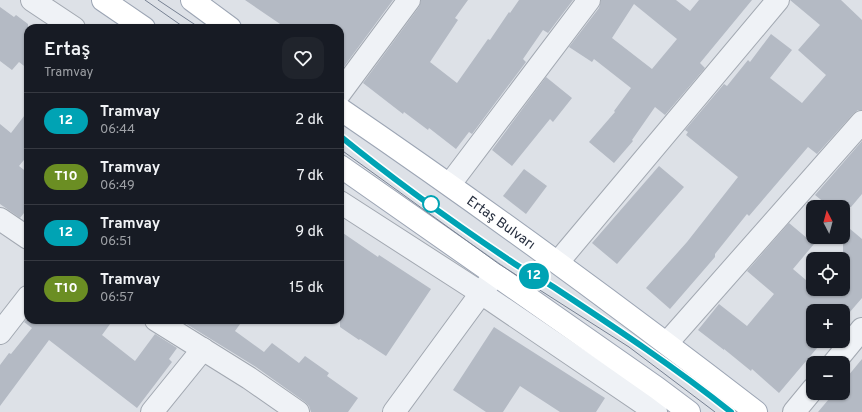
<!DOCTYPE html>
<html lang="tr">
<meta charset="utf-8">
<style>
body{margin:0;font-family:Overpass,sans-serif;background:#20242c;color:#f1f3f6;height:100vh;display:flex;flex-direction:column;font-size:15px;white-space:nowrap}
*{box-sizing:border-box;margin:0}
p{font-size:13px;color:#9ea1a6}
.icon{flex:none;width:22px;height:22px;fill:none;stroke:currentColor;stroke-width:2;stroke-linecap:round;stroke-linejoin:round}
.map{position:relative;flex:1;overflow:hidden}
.details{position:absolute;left:24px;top:24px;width:320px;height:300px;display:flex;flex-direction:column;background:#171b24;border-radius:12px;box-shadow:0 1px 3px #0004}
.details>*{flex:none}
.badge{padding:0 8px;border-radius:13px;font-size:14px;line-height:26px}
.needle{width:26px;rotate:354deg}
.tools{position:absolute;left:806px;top:200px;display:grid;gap:8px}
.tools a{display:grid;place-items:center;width:44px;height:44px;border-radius:8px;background:#171b24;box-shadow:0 1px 3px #0004;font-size:20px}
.map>.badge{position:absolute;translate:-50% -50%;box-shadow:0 0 0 2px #fff}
.round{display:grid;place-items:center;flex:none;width:42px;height:42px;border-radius:12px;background:#20242c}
.headline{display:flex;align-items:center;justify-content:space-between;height:68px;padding:0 20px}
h1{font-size:19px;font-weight:600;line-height:30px}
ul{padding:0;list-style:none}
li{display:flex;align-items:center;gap:12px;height:56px;padding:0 20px;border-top:1px solid #363941}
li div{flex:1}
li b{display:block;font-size:15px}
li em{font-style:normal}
li .badge{min-width:44px;font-weight:700;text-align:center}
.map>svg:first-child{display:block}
</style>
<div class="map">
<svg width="862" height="412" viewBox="0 0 862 412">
<rect width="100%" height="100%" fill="#dde1e7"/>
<g fill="#b4bac4" fill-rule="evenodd">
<path d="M245,0h148l-50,68 -3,-2v-38h-54z"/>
<path d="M421,0h47l-13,18 3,2 -28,42 27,21 31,-44 2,1 19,-28 1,1 9,-13h54l-25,33 -5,-3 -20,29 3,3 -54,72 -3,-2 -13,17 -27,-21 -1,2 -24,-18 -1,2 -40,-31 56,-76z"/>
<path d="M601,0h75l14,11 9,-11h53l-52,63 5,5 -40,47 -10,-8 -23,33 1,1 -19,22 -25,-21 26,-30 -1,-1 17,-23 -37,-29 -2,3 -23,-15 30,-39zM634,4l43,35 -25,30 -40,-31z"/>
<path d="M790,0h51l21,20v90h-4l-5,4 -36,40 -9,-7 -59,69 -2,-2 -32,40v3l-45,52 -24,-21 41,-46 51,-65 -52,-42 2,-3 -3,-2 39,-46 3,2 21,-26 2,2 21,-28 21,16 -22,28 32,25 24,-28 -28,-25 22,-25z"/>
<path d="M0,7l14,10 2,-2 12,9v45l-9,-7 -7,8 -12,-9z"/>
<path d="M546,77l26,21 -19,24 -3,-3 -38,47 -20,-16z"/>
<path d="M28,111v44l-9,11 9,7v35l-8,10 -20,-14v-80l11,9z"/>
<path d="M862,141v53l-11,13h-21l-15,-12z"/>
<path d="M659,166l25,21 -67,77 -25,-21z"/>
<path d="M524,169l23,17 -21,28 -23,-18z"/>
<path d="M789,223l25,21 -21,25 20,17v3h3l5,4 3,-4h19v-66l19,16v59l-19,22v-9h-30v30h10l-44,52 -27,-24 -1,2 -27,-22v1l-26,-20 21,-26 28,22 27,-32 -27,-23z"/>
<path d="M340,231l38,26 1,-2 52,34 -45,67 -26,-17 -1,1 -19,-13z"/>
<path d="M26,320h87l-11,15 33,26 20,-27 22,14 -8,11 3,3 -35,46 -88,-68 -49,66v-41l9,-12 2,1 21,-26 -8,-6z"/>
<path d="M180,320h63l-8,11 29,21 8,-9 27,20 6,-7 24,17 -2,3 31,22 -10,14h-37l-2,-6 -4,-4 -49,-35z"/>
<path d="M494,327l111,71 -9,14h-36l-40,-26 -17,26h-17l-33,-22z"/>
<path d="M862,359v53h-44l16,-19h9v-11z"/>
</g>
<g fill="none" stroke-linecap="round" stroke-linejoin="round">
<defs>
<g id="minor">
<path d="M32,0l42,28"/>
<path d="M340,93l69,-93"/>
<path d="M450,184l139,-184"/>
<path d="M340,202l141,91 175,119"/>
<path d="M0,219l28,19"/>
<path d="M558,262l220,-262"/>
<path d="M156,320l93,58 49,34"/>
<path d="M0,333l28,-36"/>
<path d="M667,343l195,-221"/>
<path d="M834,363l28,-34"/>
<path d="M152,412l51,-63"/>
<path d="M394,412l96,-131"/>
<path d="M794,412l19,-23"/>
</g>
<g id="major">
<path d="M103,0l41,28"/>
<path d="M192,0l38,28"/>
<path id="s1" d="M340,109c142,97 280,198 416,303"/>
<path d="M340,166l317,222 32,24"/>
</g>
</defs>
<use href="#minor" stroke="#a2a8b1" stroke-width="24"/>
<use href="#major" stroke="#9ca5b4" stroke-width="24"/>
<use href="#minor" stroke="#eff2f6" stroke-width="22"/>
<use href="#major" stroke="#fff" stroke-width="22"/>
<g stroke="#768092" stroke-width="1">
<path d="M145,0l40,28"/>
<path d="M158,0l42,28"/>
<path d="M340,136c54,44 111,84 169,124 15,11 33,19 49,30 59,39 118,78 173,122"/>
<path d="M340,149l159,115 130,83 86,65"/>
</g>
</g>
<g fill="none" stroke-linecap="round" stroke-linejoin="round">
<defs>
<path id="line" d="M340,136c54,44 111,85 169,124 15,11 33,19 49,30 59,39 118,78 173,122"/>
</defs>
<use href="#line" stroke="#fff" stroke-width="9"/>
<use href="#line" stroke="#00a3b4" stroke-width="6"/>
</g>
<circle fill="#fff" stroke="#00a3b4" stroke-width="2" cx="431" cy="204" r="8"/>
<g text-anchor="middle" stroke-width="3.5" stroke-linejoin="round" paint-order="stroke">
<g font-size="14" fill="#262e3e" stroke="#ecf0f5">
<text dy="5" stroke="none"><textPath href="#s1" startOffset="197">Ertaş Bulvarı</textPath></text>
</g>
</g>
</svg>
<div class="tools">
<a><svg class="needle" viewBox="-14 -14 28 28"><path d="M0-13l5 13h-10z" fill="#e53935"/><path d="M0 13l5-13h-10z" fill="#9ea1a6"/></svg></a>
<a><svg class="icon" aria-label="locate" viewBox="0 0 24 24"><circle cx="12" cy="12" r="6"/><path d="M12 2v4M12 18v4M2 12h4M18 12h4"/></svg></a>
<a>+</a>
<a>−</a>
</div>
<b class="badge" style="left:534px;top:276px;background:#00a3b4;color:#fff">12</b>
<section class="details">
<div class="headline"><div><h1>Ertaş</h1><p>Tramvay</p></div><a class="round"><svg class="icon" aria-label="heart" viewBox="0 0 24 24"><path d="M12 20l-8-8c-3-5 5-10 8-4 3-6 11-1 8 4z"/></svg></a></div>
<ul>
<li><span class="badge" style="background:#00a3b4;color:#fff">12</span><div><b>Tramvay</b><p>06:44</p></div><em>2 dk</em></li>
<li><span class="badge" style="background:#6b8e23;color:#fff">T10</span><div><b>Tramvay</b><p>06:49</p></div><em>7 dk</em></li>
<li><span class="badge" style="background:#00a3b4;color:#fff">12</span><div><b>Tramvay</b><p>06:51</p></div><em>9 dk</em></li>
<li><span class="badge" style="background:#6b8e23;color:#fff">T10</span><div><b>Tramvay</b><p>06:57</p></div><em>15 dk</em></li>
</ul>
</section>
</div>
